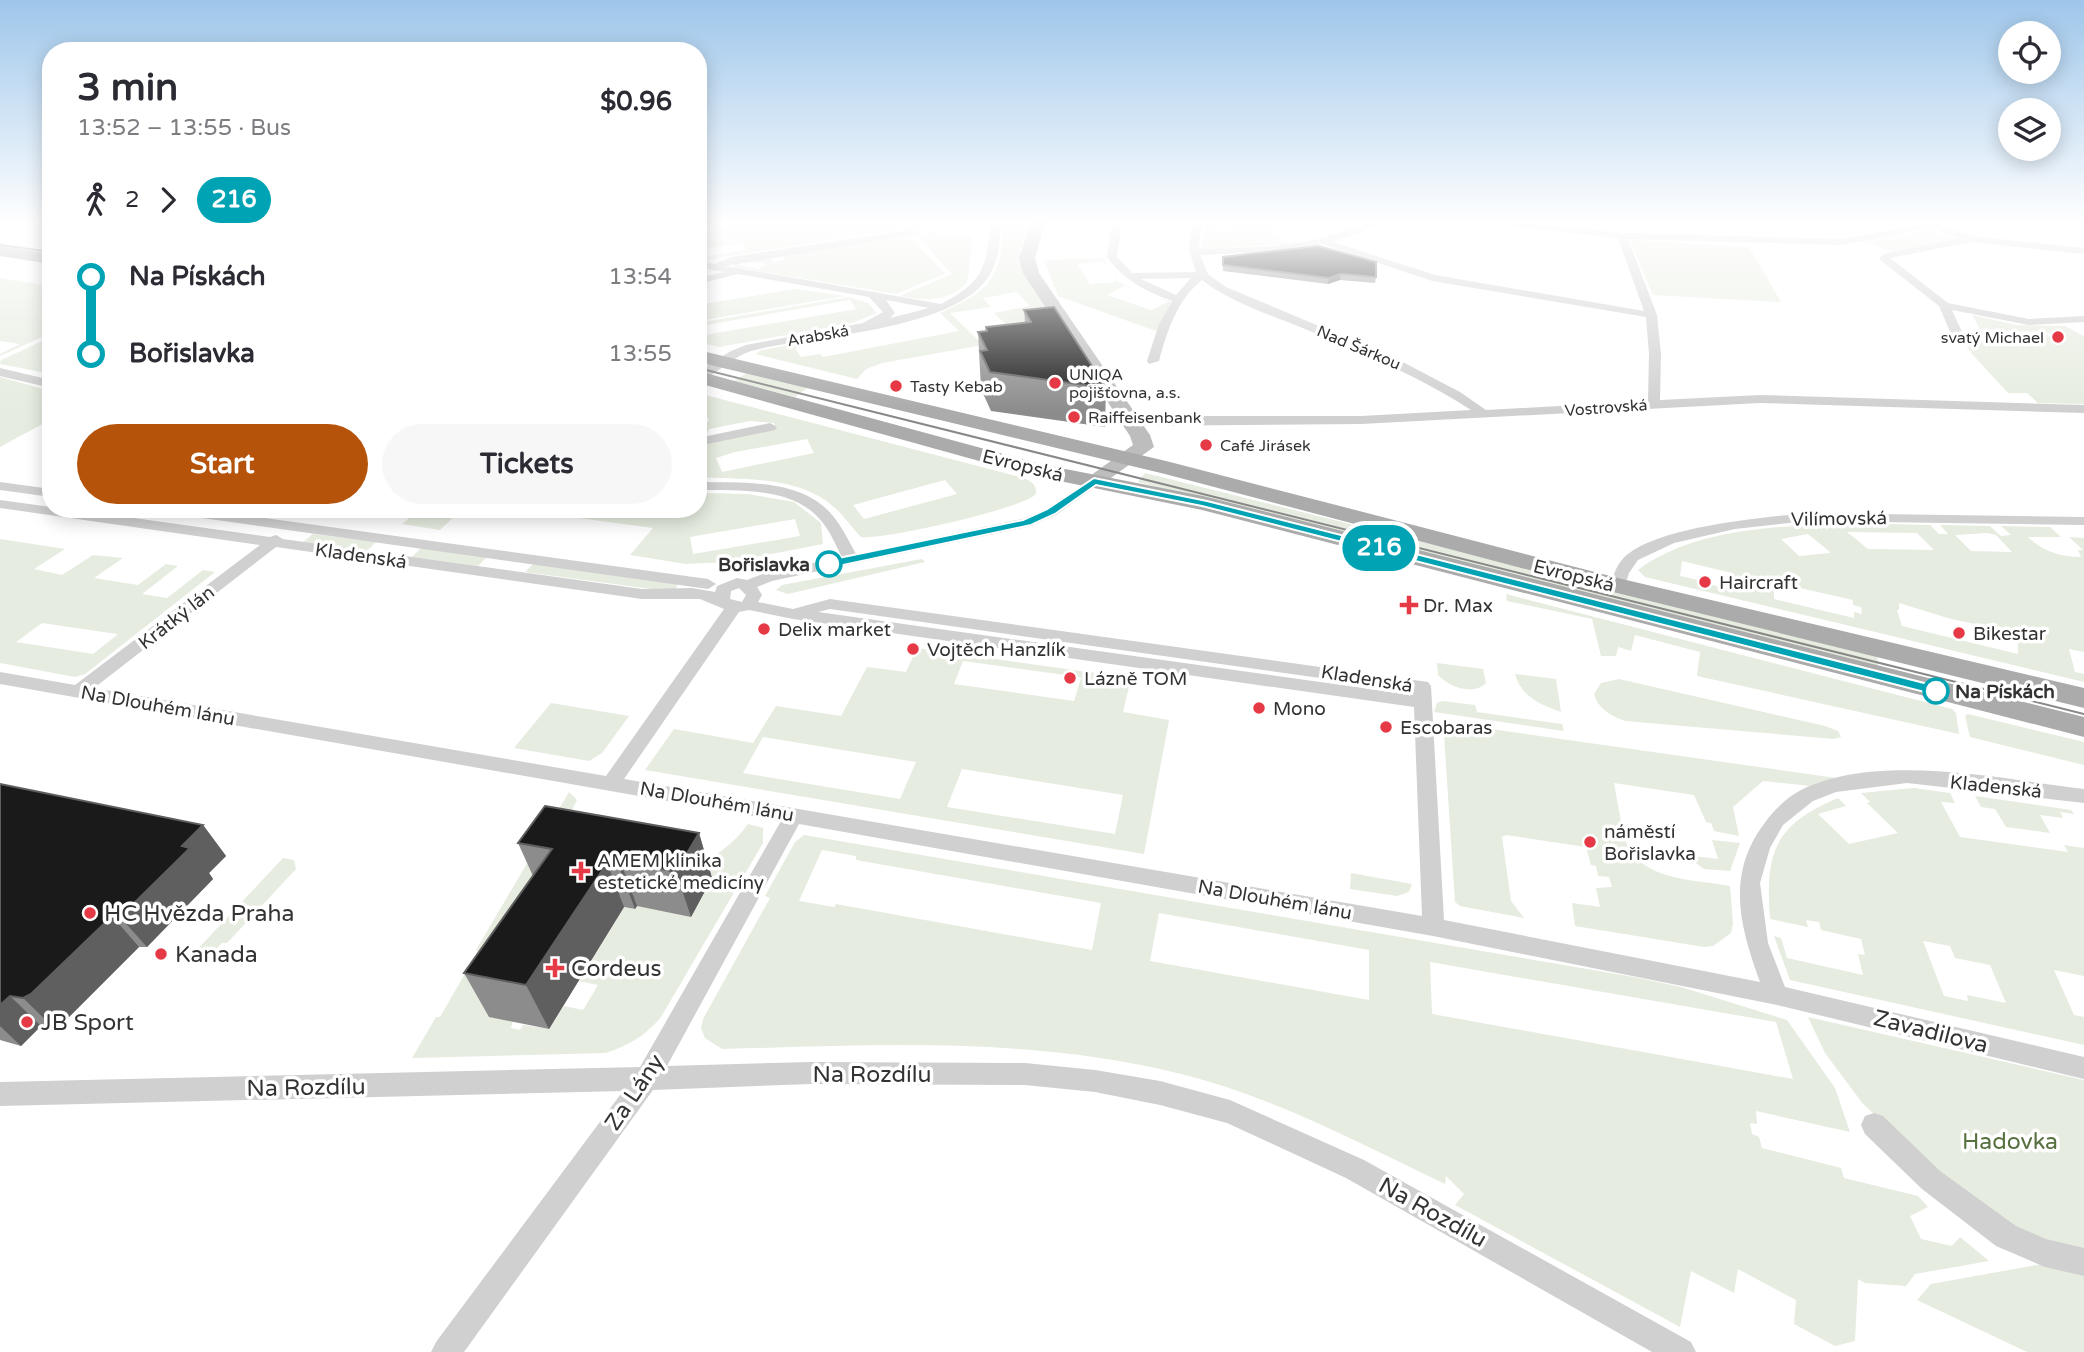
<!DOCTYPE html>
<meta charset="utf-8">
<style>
body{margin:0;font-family:"Varela Round",sans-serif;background:#f7f7f7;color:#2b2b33;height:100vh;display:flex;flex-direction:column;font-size:26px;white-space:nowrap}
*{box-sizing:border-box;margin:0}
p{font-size:23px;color:#7c7c81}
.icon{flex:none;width:38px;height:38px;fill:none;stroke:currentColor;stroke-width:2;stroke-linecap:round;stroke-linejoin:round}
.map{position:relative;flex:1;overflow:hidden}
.sheet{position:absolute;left:42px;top:42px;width:665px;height:476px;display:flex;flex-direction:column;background:#fff;border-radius:28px;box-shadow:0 4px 18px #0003}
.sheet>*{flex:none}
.badge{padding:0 14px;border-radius:23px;font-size:24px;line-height:46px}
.tools{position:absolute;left:1998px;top:21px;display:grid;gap:14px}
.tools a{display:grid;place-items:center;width:63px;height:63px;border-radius:50%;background:#fff;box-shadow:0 4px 18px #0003;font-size:35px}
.map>.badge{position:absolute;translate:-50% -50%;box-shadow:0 0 0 4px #fff}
.legs{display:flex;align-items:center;gap:10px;height:77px;padding:0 35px;font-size:23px}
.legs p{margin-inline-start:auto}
.headline{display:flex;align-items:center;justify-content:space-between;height:119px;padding:0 35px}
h1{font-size:38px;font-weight:800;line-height:52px}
.primary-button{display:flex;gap:14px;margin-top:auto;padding:14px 35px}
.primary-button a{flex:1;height:80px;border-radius:42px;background:#b45309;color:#fff;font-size:28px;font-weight:800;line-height:80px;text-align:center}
.primary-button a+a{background:#f7f7f7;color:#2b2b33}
ul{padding:0 35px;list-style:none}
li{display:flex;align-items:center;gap:24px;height:77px;font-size:26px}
li i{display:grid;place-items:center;width:10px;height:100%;margin:0 9px;background:currentColor}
li i::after{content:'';width:18px;height:18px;margin:-9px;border:5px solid;border-radius:50%;background:#fff}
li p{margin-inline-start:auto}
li:first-child i{background:linear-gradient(#0000 50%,currentColor 0)}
li:last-child i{background:linear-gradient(currentColor 50%,#0000 0)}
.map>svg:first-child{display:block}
</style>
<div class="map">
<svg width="2084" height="1352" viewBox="0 0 2084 1352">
<rect width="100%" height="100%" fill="#fff"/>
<g fill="#e6ecdf" fill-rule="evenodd">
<path d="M698,222h198l7,7 -205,32v-6l9,-1 2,2 38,-6 -5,-7 -37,6 -2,-4h-5v-12l34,-6 -3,-5 -31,4z"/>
<path d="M903,222h11l11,11 15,-2 6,5 20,-3 7,6 -6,44c-20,19 -40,18 -67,13l52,-22z"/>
<path d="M1003,222h28l-12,32 32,63 4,15 -173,31 -16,6 -9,10 -102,-25 7,-4 50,-9 2,1 -19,6 6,9 19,-3 3,3 136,-26 -19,-18c51,-22 62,-36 63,-91zM1017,292l13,14 -36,7 19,19 -35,8 -28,-27 41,-6 -8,-9z"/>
<path d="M1206,222l16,1 -5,8 10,1 10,-10h42l-8,11 19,11 -88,5z"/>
<path d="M1929,229l28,10 -66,13 -26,-10z"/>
<path d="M909,235l36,39 -49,20 -162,-27v-3l12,-4 -7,5 20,4 7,-5 -15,-3 19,-3 4,4 9,-2 2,-4z"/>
<path d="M1630,240l119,7 32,55 -128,-7z"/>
<path d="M1104,258l3,8 -5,-5 -25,3 13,20 26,-2 -2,-6 4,6 18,8 -12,-4 -17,9 44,15 17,-8 -10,-5 13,5 -15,29 -98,-35 -14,-36z"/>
<path d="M0,278l51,8v47l-51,23v-2l20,-10 -20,-3z"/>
<path d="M796,289l49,7 -147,25v-16z"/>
<path d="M848,297l20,6 9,10 -25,10 -133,24 -21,-5v-19zM850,300l6,9 -151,26 -5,-9z"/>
<path d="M1972,315l44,10 49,1 19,10v68l-46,-1 -11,-10h-19l-36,-39 -11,-17 25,3 -5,-9 66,4 16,7 4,-4 -14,-5 -73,-4z"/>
<path d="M51,337v5l-9,5 9,2v20l-10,3 -41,-8 1,-4z"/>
<path d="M748,372l62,14 -15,11 -61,-16z"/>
<path d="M0,377l51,14v31h-5l-46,25z"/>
<path d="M698,393l326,85c8,4 12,6 12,16 -14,15 -153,46 -175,43 -9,-9 -16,-20 -26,-29 -36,-33 -91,-28 -137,-31v-33l78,-16 -2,-5 -24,-2 -41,8 -3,7 -8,4v-17l11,-2 -5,-12 -6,1zM807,439l7,14 -92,19 -6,-14 19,-6zM945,480l12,14 -93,25 -11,-14z"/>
<path d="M1145,473l732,182 2,15 -741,-188z"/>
<path d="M698,493l50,1 46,8 27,21 2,21 -94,18 -43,2 -56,-9 23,-27 -142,-19h187zM795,519l5,17 -107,18 -3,-17z"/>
<path d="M420,509h42l-22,21 -38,-6z"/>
<path d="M1849,523l81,2 9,9h9l-8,-9 50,1 11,10 10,-1 -10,-9 49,1 11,10h-33c16,15 32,20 53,20l-3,-7h5l-14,-13 15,1v114l-15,-3 6,23 9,2v8l-439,-105 -7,-7c58,-43 142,-43 211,-47zM1847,532l70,1 17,17 -66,-1zM1987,533l9,2 16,17 -41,-1 -16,-16zM1808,534l22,18v1l-31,3 -18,-17zM1682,561l50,12 -1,15 -33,-5v-3l-18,-4zM1774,582l79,18v5l8,2 1,7 -8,-2v6l-80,-19zM1899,603l52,16 62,13 2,8 3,1v13l-116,-28 -5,-16h2z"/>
<path d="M313,534l63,8 -9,9 -64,-9z"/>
<path d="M0,539l65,10 -31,20 28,6 31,-20 30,3 -29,20 44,7 28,-21 12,2 -36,28 25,4 36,-28 12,2 -130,102 -10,3 -75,-14zM42,623l75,11v1l-24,19 -77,-12z"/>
<path d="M421,548l66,9 -9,9 -66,-9z"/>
<path d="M922,559l3,3 -137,32 -12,-4 6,-5z"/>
<path d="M533,564l145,20 -3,6 -9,1 -141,-19z"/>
<path d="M1506,594l446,115 4,4 3,21 -262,-58 3,-24 -65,-17 -4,16 -13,-4 -2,9h-15l-9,-37 -85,-18z"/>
<path d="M917,648l214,30 -8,34 46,8 -25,134 -499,-84 29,-41 79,14 23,-37 65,10 26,-49 39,5zM963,661l116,16 2,1 -7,23 -120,-17zM763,737l153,25 -16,37 -157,-26zM962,769l161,26 -8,39 -168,-27z"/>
<path d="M1437,663l46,6 3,14c-13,13 -37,4 -48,-8z"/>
<path d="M1515,674l41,5 5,33c-21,-7 -40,-16 -46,-38z"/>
<path d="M1619,679l206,47 13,5 3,6 -7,2 -209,-18c-14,-5 -27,-12 -31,-27l7,-11z"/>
<path d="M1442,701l33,4 2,7 85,12 2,7 -130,-19 3,-9z"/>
<path d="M551,703l78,13 -27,37 -13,8 -75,-13z"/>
<path d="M1968,714l116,28v23l-114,-28 -5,-21z"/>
<path d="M1456,724l380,54 -26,8 -47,-5 -30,26 6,29 -25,-5 -3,-8 -5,-1 -12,-27 -80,-12c3,15 9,57 16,68 21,30 68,29 100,35l3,38 -2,9 -18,13 -9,1 -129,-21 -3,-23 28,4 -4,-19 16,-1 -3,-10 -11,-1 -2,-10 -5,-1 -5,-18 -80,-12 -4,2 9,64 13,17 -64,-12 -5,-4 -11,-167 3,-8z"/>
<path d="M1914,788l36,5 5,10 -14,-1 19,35 108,15 -4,-7 20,3v128l-30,-6 20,45 10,2v28l-294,-65 -16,-44 7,2 6,20 76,17 -5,-21 7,1 -4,-16 -40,-9 -2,-8 -13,-2 2,7 -38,-8c-5,-66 4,-94 68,-121l8,8 -28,8 31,30 49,-11 -31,-30 3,-1 -9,-9zM1923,941l27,5 5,12 35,7 16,38 -39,-8 1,6 -24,-5z"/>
<path d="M569,792l8,8 -7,14 -59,214 9,2 3,-5 26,4 15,-23 19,4 15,-25 -19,-4 38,-62 -10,-15 27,5c32,-35 86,-44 114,-85l15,4v15l-102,174c-16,19 -32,28 -55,36l-194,5 24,-41h4l38,-66 -2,-1z"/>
<path d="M1975,796l96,14 3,4 -14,-2 3,6 -23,-3 10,18 -44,-6 -11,-18 -14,-2z"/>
<path d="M804,835l830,142 47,10 106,33 48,68 15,44 -94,-21 1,13 -7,-1 2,11 7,3 3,11 79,20 3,10 74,18 10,11 -18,9 11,23 31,7 8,-9 29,24 -74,13 -9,12 -41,-3 -7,-4 -3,62 -20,5 -41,-22 2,-24 -58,-31 -4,24 -43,-22 -11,56 -225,-122 9,-11 -18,-18 -1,8c-86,-41 -171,-87 -264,-110 -153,-38 -303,-29 -459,-25l-17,-11 -4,-10 2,-9 67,-121 -5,-2 30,-54zM822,850l34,6v4l245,43 -9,47 -256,-46 -2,3 -35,-6zM1159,913l210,37v50l-219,-39zM1430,962l346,60 17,57 -361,-65z"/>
<path d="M1712,840l28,3 -10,28 -26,-2 -11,-8v-5l25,3z"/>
<path d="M283,858l11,2 2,9 -69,74h-5l-13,14 -15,-4z"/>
<path d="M1351,873l61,11 -3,8 -12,4 -47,-7z"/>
<path d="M1808,1017l276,63v173l-93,-34 -128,-115 -38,-51z"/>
<path d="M2042,1264l42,12v76h-57l-110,-52 14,-16z"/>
</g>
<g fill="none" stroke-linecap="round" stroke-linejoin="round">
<g fill="#d0d0d0" fill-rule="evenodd">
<path d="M991,222h10c-2,19 -1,35 -11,52 -32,57 -176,61 -235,76 -22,5 -36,24 -57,31v-10l33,-20 15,-6 117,-22 20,-11 -14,-15 -131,-23 -40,10v-6l26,-6 -26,-5v-6l17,3 16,-7 179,-27 3,1v4l-187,31 215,38c44,-23 45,-37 50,-82zM886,300l43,8 -39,10 5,-5z"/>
<path d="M1112,222h10l-5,35 15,16 64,-1 -7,-22 3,-28h10l-3,27c38,-1 77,-1 115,-9 23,-5 46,-18 69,-18l-23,11 -27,9 102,33 209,36 -26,-73 -118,-13 -5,-3h27l100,11 220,6 90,-17 40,14 112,12v6l-113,-12 -81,16 58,45 81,16 55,-3v6l-55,3 -77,-15 11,24 -6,3 -6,-3 -12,-28 -60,-47 4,-5 77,-16 -29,-10 -89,17 -214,-6 29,76 4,39 -1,46 100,-5 324,10v8l-324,-10 -399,21 -232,2 -7,-4 2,-3 34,-3h203l110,-6c-52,-34 -109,-57 -166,-81 -34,-14 -74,-26 -103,-49 -25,20 -35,51 -43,81l-10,3 -2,-3 12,-37 13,-23c-27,-10 -48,-21 -65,-44zM1322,244l110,37 214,36 3,37 -1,47 -162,9 -26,-18 -65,-34 -169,-71 -18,-13 -8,-19 66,-3zM1191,278l-15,17 -35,-16z"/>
<path d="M0,368l51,12v8l-51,-12z"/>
<path d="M770,423l7,4 -2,3 -77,16v-8z"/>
<path d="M1094,477l7,4 -2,3 -43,31 -25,11 -259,55 -15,6 5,8 -4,7 35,7 37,-10 598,83 3,4 13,234 316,62c-18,-50 -33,-99 -3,-148 11,-17 25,-34 44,-44 78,-38 199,-11 283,-1v14l-177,-20 -71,9 -23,9 -30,24 -13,23 -10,35 8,60 17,44 299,70v22l-307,-74 -344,-69 -634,-112 -132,242 144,-4 214,1 70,7 65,11 70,19 134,60 327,182 5,10h-44l-306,-174 -119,-55 -67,-18 -65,-13 -70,-7 -214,-1 -158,6 -189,262h-33l5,-10 187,-251 -623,15v-24l640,-15 141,-246 -781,-137v-12l75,13 185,-140 -260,-37v-8l51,7v2h18l201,28 6,-2 7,4 359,50 50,-1 23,4 2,-6 20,-8 10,2 21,-8 74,-15c-6,-11 -11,-24 -19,-34 -28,-37 -83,-32 -125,-33v-8c45,1 104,-4 135,34 9,11 16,25 23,38l166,-35 24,-10zM276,547l366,52h58l24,10 -118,167 -512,-88zM739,588l7,7 -4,7 -12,-3 1,-8zM830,609l583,82v4l-595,-83zM749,610l44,9 621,88 8,209 -798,-137 115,-167z"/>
<path d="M0,482l51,7v8l-51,-7z"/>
<path d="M159,509h41l508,70 8,5 -8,5 -542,-76z"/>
<path d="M1806,513l278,4v8l-278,-4 -71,8 -61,14 -36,17 -9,13 -5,16h-12l-2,-3c3,-11 8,-25 18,-32 36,-28 133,-36 178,-41z"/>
<path d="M1874,1113l9,3 57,55 76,55 30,13 38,9v28l-39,-9 -49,-21 -74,-57 -57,-55 -4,-9 4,-9z"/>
</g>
<path fill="#bdbdbd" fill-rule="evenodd" d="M1031,222h14l-10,36 4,15 111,162 4,12 -53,38h-14l-4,-4 50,-36 -3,-9 -107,-163 -4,-15z"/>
<g fill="#ababab" fill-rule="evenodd">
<path d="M0,246l51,8v10l-51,-8z"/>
<path d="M698,350l472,112 452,117 462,109v20l-475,-117 -444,-117 -467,-112z"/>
<path d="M698,371l342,93 163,32 881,221v20l-882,-227 -172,-35 -332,-92z"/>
</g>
<g stroke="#888" stroke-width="2">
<path d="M0,245l51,7"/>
<path d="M698,368l1386,346"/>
</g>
</g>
<g fill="#8c8c8c">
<path d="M1223,257l153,20 -1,6 -35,-3 -12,4 -105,-13z"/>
<path d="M1024,310l82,78 -1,39 -114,-16 -10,-22 -3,-57 8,-1v-4l39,-4z"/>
<path d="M0,784l203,41 23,31 -17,17 4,6 -66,68h-8l-77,77 -8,4 -13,-2 -20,20 -21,-6z"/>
<path d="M699,833l13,45 -21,39 -54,-11 -2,3 -11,-2 -75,122 -60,-12 -25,-44 69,-97 -15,-33z"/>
</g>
<g fill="#5f5f5f">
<path d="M1341,274l-1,6 -12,4 1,-6z"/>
<path d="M203,825l23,31 -17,17 4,6 -66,68 -27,-30 62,-71z"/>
<path d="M699,833l13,45 -21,39 -15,-45z"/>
<path d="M620,861l17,45 -2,3 -17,-45z"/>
<path d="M607,863l17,44 -75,122 -23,-44z"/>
<path d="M112,916l27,31 -77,77 -8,4 -31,-30z"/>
<path d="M10,996l31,30 -20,20 -21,-20v-21z"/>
</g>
<g fill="#1a1a1a" stroke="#5f5f5f" stroke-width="2">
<path d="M1318,246l58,16v15l-35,-3 -12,4 -106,-13v-8z"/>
<path d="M1054,307l52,81 -116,-16 -10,-21 7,-1 -9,-18 9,-1 -1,-4 45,-5 -7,-12z"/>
<path d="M0,784l203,41 -21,21 8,2 -70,69 -8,-1 -81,78 -8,4 -13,-2 -10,9z"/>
<path d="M545,806l154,27 -23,39 -56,-11 -2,3 -11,-1 -81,122 -62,-12 88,-124 -34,-6z"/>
</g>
<linearGradient id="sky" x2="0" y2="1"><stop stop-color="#9ec6ea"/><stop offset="0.54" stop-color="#fff"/><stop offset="1" stop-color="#fff" stop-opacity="0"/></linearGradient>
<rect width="2084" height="411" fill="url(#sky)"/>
<path fill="#00a3b4" stroke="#fff" stroke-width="2" d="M1094,478l113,23 729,185 6,5 -6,4 -734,-189 -106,-21 -41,29 -24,11 -202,43 -6,-4 6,-4 194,-40 24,-11z"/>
<g fill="#e63946" stroke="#fff" stroke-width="2.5">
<circle cx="2058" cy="337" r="7"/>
<circle cx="1055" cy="383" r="7"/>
<circle cx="896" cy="386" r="7"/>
<circle cx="1074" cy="417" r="7"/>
<circle cx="1206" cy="445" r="7"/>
<circle cx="1705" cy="582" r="7"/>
<path d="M1405.5 594.5h7v7h7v7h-7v7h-7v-7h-7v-7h7z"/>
<circle cx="764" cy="629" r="7"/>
<circle cx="1959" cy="633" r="7"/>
<circle cx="913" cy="649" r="7"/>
<circle cx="1070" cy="678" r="7"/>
<circle cx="1259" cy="708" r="7"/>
<circle cx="1386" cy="727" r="7"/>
<circle cx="1590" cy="842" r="7"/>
<path d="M577.5 860.5h7v7h7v7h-7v7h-7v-7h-7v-7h7z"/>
<circle cx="90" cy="913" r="7"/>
<circle cx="161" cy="954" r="7"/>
<path d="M551.5 957.5h7v7h7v7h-7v7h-7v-7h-7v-7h7z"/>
<circle cx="27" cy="1022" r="7"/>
</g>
<g fill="#fff" stroke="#00a3b4" stroke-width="3.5">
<circle cx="829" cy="564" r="12"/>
<circle cx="1936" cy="691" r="12"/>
</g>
<g text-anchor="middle" stroke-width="7" stroke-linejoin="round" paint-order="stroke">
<g font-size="16" fill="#333" stroke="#fff">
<text transform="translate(818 335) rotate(-10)" y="6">Arabská</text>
<text transform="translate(1359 347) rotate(23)" y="6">Nad Šárkou</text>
<text transform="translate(1606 407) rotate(-4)" y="6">Vostrovská</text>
</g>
<g font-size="16" fill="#333" stroke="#fff" text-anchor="start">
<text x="2044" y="343" text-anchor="end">svatý Michael</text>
<text x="1069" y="380">UNIQA<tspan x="1069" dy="18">pojišťovna, a.s.</tspan></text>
<text x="910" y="392">Tasty Kebab</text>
<text x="1088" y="423">Raiffeisenbank</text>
<text x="1220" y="451">Café Jirásek</text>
</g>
<g font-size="19" fill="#333" stroke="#fff">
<text transform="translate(1023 465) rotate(14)" y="7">Evropská</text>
<text transform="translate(1839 518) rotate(-1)" y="7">Vilímovská</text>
<text transform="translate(361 555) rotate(8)" y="7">Kladenská</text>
<text transform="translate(1574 575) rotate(14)" y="7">Evropská</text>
<text transform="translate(176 617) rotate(-38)" y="7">Krátký lán</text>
<text transform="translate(1367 678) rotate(9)" y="7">Kladenská</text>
<text transform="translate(158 705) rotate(10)" y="7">Na Dlouhém lánu</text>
<text transform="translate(1996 786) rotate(6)" y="7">Kladenská</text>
<text transform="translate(717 801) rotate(10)" y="7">Na Dlouhém lánu</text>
<text transform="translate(1275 899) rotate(10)" y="7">Na Dlouhém lánu</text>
</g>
<g font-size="19" font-weight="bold" fill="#333" stroke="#fff" text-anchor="end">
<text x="810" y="571">Bořislavka</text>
<text x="1955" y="698" text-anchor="start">Na Pískách</text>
</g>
<g font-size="19" fill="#333" stroke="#fff" text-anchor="start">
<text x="1719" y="589">Haircraft</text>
<text x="1423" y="612">Dr. Max</text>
<text x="778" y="636">Delix market</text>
<text x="1973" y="640">Bikestar</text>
<text x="927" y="656">Vojtěch Hanzlík</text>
<text x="1084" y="685">Lázně TOM</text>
<text x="1273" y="715">Mono</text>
<text x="1400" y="734">Escobaras</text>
<text x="1604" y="838">náměstí<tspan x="1604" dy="22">Bořislavka</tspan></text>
<text x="597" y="867">AMEM klinika<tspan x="597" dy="22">estetické medicíny</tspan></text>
</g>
<g font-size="23" fill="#333" stroke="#fff" text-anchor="start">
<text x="104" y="921">HC Hvězda Praha</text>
<text x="175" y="962">Kanada</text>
<text x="571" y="976">Cordeus</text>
<text x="41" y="1030">JB Sport</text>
</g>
<g font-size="23" fill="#333" stroke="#fff">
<text transform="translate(1931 1031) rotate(14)" y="8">Zavadilova</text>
<text x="872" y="1082">Na Rozdílu</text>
<text transform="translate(306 1087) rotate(-1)" y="8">Na Rozdílu</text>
<text transform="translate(634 1092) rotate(-56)" y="8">Za Lány</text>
<text transform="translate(1433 1212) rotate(29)" y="8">Na Rozdílu</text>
</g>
<g font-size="23" fill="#56703f" stroke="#fff">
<text x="2010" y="1149">Hadovka</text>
</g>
</g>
</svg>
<div class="tools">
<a><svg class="icon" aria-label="locate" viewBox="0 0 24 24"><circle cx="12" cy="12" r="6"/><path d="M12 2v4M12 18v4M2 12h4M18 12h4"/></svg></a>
<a><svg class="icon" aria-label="layers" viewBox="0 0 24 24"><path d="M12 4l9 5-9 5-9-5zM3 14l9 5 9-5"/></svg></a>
</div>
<b class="badge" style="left:1379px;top:548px;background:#00a3b4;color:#fff">216</b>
<section class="sheet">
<div class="headline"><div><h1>3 min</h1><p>13:52 – 13:55 · Bus</p></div><b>$0.96</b></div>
<div class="legs"><svg class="icon" aria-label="walk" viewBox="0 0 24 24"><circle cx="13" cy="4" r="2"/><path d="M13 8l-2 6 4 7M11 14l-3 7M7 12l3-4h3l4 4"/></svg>2<svg class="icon" aria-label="forward" viewBox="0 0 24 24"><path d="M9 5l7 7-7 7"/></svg><b class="badge" style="background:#00a3b4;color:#fff">216</b></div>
<ul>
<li><i style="color:#00a3b4"></i><b>Na Pískách</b><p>13:54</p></li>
<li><i style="color:#00a3b4"></i><b>Bořislavka</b><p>13:55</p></li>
</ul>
<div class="primary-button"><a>Start</a><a>Tickets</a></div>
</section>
</div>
